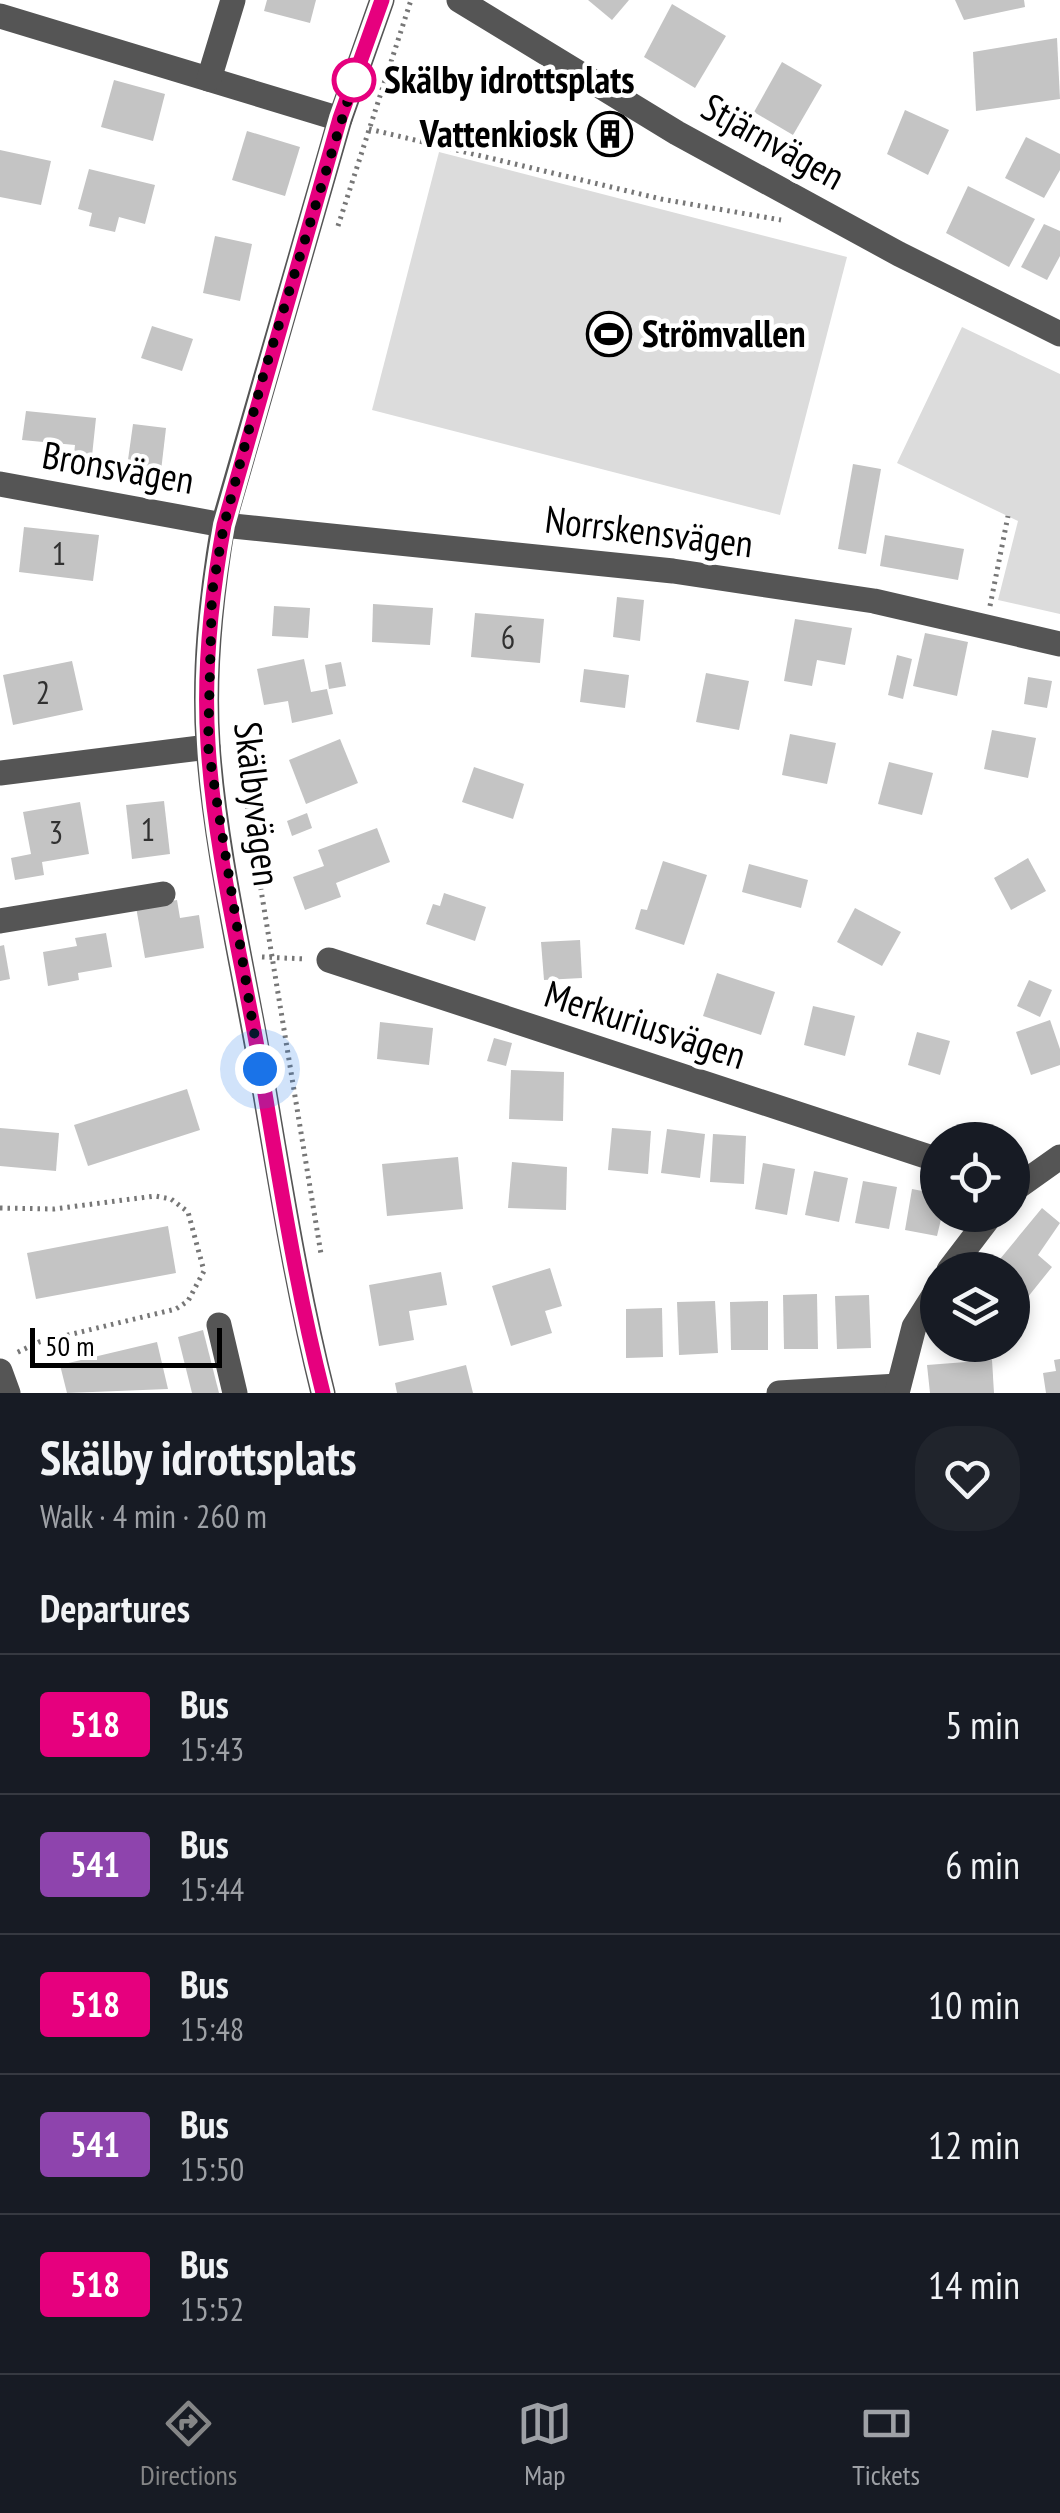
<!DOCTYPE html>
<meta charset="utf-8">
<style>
body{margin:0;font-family:"PT Sans Narrow",sans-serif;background:#20242c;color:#f1f3f6;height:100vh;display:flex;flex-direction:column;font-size:38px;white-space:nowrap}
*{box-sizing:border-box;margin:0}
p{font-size:32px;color:#9ea1a6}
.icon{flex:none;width:55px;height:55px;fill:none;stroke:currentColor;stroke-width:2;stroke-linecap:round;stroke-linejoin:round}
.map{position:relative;height:1393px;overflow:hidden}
.side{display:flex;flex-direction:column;background:#171b24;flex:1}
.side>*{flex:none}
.badge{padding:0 20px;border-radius:8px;font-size:35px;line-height:65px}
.tools{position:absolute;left:920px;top:1122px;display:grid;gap:20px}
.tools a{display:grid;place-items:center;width:110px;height:110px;border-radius:50%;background:#171b24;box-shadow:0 5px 15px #0003;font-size:50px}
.scale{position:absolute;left:30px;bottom:25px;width:192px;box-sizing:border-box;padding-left:10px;border:5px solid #000;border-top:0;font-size:28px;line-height:35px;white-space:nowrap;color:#000;-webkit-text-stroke:8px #fff;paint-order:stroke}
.you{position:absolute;width:50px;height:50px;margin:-25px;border:8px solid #fff;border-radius:50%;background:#1a73e8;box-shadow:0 0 0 15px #1a73e833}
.map>.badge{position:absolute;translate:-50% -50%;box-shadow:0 0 0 5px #fff}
h2{padding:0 40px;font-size:38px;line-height:90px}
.round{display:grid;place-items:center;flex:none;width:105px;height:105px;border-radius:40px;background:#20242c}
.summary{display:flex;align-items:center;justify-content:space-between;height:170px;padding:0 40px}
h1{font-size:48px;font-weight:700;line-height:75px}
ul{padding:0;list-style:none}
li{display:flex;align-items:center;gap:30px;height:140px;padding:0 40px;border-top:2px solid #363941}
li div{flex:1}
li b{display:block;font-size:38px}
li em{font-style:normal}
li .badge{min-width:110px;font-weight:700;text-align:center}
.dock{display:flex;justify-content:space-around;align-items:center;height:140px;border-top:2px solid #363941;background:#171b24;font-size:28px;color:#9ea1a6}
.dock a{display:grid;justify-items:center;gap:5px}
.dock .active{color:#858687}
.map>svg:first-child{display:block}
</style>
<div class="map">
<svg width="1060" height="1393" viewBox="0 0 1060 1393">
<rect width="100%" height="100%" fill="#fff"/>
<g fill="#dcdcdc">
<path d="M439,152l408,105 -67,258 -408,-105z"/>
<path d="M962,327l98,47v240l-62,-14 20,-79 -121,-58z"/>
</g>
<g fill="#c4c4c4">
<path d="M267,0h49l-6,23 -46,-12z"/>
<path d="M588,0h41l-17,20z"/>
<path d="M955,0h69l1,7 -61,13z"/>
<path d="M672,4l54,32 -31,52 -51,-31z"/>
<path d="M1057,38l3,61 -84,12 -3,-59z"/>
<path d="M782,62l40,23 -29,50 -39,-23z"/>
<path d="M114,80l51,14 -12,47 -52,-14z"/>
<path d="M905,110l44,20 -21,45 -41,-21z"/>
<path d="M247,131l53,16 -15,49 -53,-16z"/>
<path d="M1026,137l34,17v16l-16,28 -39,-20z"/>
<path d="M0,150l51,11 -10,44 -41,-8z"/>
<path d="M89,169l66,16 -10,39 -26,-7 -4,15 -26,-6 3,-13 -14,-4z"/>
<path d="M968,186l67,33 -26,48 -63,-34z"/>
<path d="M1044,224l16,7v25l-13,24 -26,-13z"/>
<path d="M215,236l37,8 -12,57 -37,-8z"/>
<path d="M152,326l41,13 -11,32 -41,-13z"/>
<path d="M26,411l70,7 -4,38 -18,-2 1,-9 -53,-5z"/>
<path d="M133,424l33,4 -5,43 -34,-4z"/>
<path d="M853,464l28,5 -15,85 -28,-5z"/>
<path d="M24,527l75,8 -6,46 -74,-9z"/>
<path d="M885,535l79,14 -6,31 -78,-14z"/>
<path d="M617,597l27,3 -4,41 -27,-4z"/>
<path d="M373,604l60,4 -3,37 -58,-3z"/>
<path d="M274,606l36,2 -2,30 -36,-2z"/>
<path d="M475,613l69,6 -4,44 -69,-6z"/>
<path d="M795,619l57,9 -7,37 -28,-5 -5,26 -28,-5z"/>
<path d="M925,633l43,9 -11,54 -44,-10z"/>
<path d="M897,655l15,4 -9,40 -15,-4z"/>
<path d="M304,659l7,33 16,-3 6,25 -41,9 -4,-22 -24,4 -7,-36z"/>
<path d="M72,661l11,49 -70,15 -10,-50z"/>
<path d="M341,662l5,24 -17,3 -4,-24z"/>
<path d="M584,669l45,6 -4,33 -45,-6z"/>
<path d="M706,673l43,8 -10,49 -43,-8z"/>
<path d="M1028,677l24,4 -5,27 -23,-4z"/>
<path d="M992,730l44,8 -8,40 -44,-9z"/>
<path d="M790,734l46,9 -9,41 -45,-9z"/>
<path d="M340,739l18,44 -52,21 -17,-44z"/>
<path d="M889,762l44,11 -11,42 -44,-11z"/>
<path d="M474,767l50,17 -11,35 -51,-17z"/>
<path d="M164,801l6,53 -38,5 -6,-54z"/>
<path d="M80,802l9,52 -47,8 2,13 -29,5 -4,-22 20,-4 -8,-42z"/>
<path d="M307,813l5,15 -20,8 -5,-15z"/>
<path d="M377,828l13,34 -54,21 5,14 -36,13 -12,-33 31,-11 -6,-16z"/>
<path d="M1028,858l18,33 -35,19 -17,-32z"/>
<path d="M663,861l44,14 -23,70 -49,-16 6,-20 6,1z"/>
<path d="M749,864l59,16 -7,28 -59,-16z"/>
<path d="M444,893l42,14 -11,34 -49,-17 7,-20 7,2z"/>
<path d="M177,900l3,18 19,-3 5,33 -59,10 -9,-51z"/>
<path d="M855,908l46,24 -19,34 -45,-24z"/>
<path d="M106,933l6,34 -34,6 1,7 -31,6 -5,-34 34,-6 -2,-8z"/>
<path d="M580,940l2,38 -38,2 -3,-38z"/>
<path d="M4,945l6,34 -10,2v-35z"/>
<path d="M717,973l58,19 -14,43 -58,-19z"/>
<path d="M1029,980l23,10 -12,27 -23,-11z"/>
<path d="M813,1006l42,10 -10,40 -41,-11z"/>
<path d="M1050,1020l10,29v16l-29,10 -15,-43z"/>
<path d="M380,1022l53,6 -4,37 -52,-6z"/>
<path d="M917,1032l33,9 -10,34 -32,-10z"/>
<path d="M494,1038l18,5 -6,23 -19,-5z"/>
<path d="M511,1070l53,2 -1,49 -54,-2z"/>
<path d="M187,1089l13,41 -112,36 -14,-41z"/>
<path d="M0,1128l59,5 -3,38 -56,-5z"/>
<path d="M612,1128l39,3 -3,43 -40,-4z"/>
<path d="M667,1129l38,5 -5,44 -39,-5z"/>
<path d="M713,1134l33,2 -2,48 -34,-2z"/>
<path d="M458,1157l5,52 -76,7 -5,-52z"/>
<path d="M512,1162l55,5 -1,43 -58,-2z"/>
<path d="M763,1163l32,6 -8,46 -32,-6z"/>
<path d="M814,1171l34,7 -9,44 -34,-7z"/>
<path d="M863,1181l34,6 -8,42 -34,-6z"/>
<path d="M912,1189l26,5v21h4l-5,21 -32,-6z"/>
<path d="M1042,1208l18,15 -22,32 14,12 -37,46 -3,-43h-21z"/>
<path d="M168,1226l8,47 -140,26 -9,-46z"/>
<path d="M550,1268l12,38 -17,5 7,22 -41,13 -19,-60z"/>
<path d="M441,1272l6,33 -38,6 5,29 -35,6 -10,-61z"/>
<path d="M817,1294l1,55h-34l-1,-54z"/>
<path d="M869,1295l2,53 -34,1 -2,-53z"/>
<path d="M715,1301l3,52 -39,2 -2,-53z"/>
<path d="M768,1301v49h-37l-1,-48z"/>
<path d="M662,1308l1,49 -37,1v-49z"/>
<path d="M203,1330l16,63h-27l-14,-56z"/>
<path d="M157,1342l11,47 -101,4 -7,-28z"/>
<path d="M1060,1359v34h-14l-3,-20 13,-2 -2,-11z"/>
<path d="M992,1360l2,33h-64l-3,-28z"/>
<path d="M466,1365l7,28h-76l-2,-10z"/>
</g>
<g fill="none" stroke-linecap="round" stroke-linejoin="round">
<g stroke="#777" stroke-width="5" stroke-dasharray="2.5 5" stroke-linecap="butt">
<path d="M369,129l292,70 120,21"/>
<path d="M338,226l73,-226"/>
<path d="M990,606l18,-90"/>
<path d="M235,732l86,522"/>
<path d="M262,957l44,2"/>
<path d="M0,1208l54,1 101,-13 16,3 17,13 16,59 -16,30 -12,8 -137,33 -23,11"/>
</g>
<g stroke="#555" stroke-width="25">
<path d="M459,0l218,133 222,121 161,80"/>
<path d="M0,16l340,103"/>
<path d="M209,79l24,-79"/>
<path d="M0,484l223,41 450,46 201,30 186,43"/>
<path d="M0,773l208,-26"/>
<path d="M0,921l163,-27"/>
<path d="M329,960l609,200"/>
<path d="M1012,1191l48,-34"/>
<path d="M949,1270l42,-55"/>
<path d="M219,1325l16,68"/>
<path d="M0,1371l8,22"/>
<path d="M323,1393c-27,-108 -44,-218 -63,-328 -18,-103 -45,-218 -52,-321 -5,-74 3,-147 15,-219l117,-406 42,-119"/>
<path d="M779,1393l119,-7"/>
<path d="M897,1393l17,-66 24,-38"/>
</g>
</g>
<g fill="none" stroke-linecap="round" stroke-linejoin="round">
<defs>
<path id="line" d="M323,1393c-28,-110 -45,-223 -64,-335 -18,-102 -45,-212 -51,-314 -5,-74 3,-147 16,-219l116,-407 42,-118"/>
</defs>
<use href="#line" stroke="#fff" stroke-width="22"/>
<use href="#line" stroke="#e6007e" stroke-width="15"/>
<path stroke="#000" stroke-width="10" stroke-dasharray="0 18" d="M260,1069l-52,-323 4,-153 12,-68 38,-145 92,-300"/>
</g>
<defs>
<symbol id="building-ring" viewBox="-11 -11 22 22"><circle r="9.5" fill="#fff" stroke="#000" stroke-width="1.5"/><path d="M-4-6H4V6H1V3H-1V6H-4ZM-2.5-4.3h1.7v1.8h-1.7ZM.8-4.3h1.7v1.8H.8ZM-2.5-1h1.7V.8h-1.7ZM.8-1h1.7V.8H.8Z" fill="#000"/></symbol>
<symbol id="stadium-ring" viewBox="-11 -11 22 22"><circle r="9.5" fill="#fff" stroke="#000" stroke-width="1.5"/><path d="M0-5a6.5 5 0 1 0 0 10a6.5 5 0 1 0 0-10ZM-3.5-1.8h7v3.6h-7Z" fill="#000"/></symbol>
</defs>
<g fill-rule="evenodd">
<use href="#building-ring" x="585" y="109" width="50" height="50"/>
<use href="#stadium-ring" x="584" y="309" width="50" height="50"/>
</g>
<circle fill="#fff" stroke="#e6007e" stroke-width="5" cx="354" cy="80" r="20"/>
<g text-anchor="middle" stroke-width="9" stroke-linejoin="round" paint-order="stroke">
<g font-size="32" fill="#313131">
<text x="59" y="565">1</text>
<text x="508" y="649">6</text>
<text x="43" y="704">2</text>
<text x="148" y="841">1</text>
<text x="56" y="844">3</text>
</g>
<g font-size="38" font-weight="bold" fill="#000" stroke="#fff" text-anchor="start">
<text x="384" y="93">Skälby idrottsplats</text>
</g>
<g font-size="38" font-weight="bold" fill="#000" stroke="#fff" text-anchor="end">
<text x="578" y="147">Vattenkiosk</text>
<text x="642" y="347" text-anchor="start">Strömvallen</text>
</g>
<g font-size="38" fill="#000" stroke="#fff">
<text transform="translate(773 142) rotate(29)" y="13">Stjärnvägen</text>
<text transform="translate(118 468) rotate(10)" y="13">Bronsvägen</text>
<text transform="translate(649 532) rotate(7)" y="13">Norrskensvägen</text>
<text transform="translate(257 804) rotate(83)" y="13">Skälbyvägen</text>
<text transform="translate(645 1025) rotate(18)" y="13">Merkuriusvägen</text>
</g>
</g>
</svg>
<div class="tools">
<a><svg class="icon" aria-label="locate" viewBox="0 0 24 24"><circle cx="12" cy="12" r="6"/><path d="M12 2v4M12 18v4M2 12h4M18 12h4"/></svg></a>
<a><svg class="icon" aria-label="layers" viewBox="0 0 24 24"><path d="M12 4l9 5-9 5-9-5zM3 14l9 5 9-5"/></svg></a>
</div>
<div class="scale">50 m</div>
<div class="you" style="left:260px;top:1069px"></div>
</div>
<section class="side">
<div class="summary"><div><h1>Skälby idrottsplats</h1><p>Walk · 4 min · 260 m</p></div><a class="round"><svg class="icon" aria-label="heart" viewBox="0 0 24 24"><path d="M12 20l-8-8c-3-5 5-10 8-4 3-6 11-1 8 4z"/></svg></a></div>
<h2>Departures</h2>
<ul>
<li><span class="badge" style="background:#e6007e;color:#fff">518</span><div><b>Bus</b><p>15:43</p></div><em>5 min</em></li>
<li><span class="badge" style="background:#8e44ad;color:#fff">541</span><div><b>Bus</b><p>15:44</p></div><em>6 min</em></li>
<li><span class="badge" style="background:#e6007e;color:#fff">518</span><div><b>Bus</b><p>15:48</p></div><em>10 min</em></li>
<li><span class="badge" style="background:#8e44ad;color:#fff">541</span><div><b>Bus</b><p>15:50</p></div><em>12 min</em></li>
<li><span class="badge" style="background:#e6007e;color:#fff">518</span><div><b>Bus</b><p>15:52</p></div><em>14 min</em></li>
</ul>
</section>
<nav class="dock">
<a class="active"><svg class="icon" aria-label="directions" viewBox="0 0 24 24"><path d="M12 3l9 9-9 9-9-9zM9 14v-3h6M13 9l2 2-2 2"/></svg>Directions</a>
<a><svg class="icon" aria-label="map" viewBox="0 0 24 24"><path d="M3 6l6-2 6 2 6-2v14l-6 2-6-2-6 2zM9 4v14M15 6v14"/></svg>Map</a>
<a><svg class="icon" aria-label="tickets" viewBox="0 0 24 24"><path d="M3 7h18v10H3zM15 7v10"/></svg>Tickets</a>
</nav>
